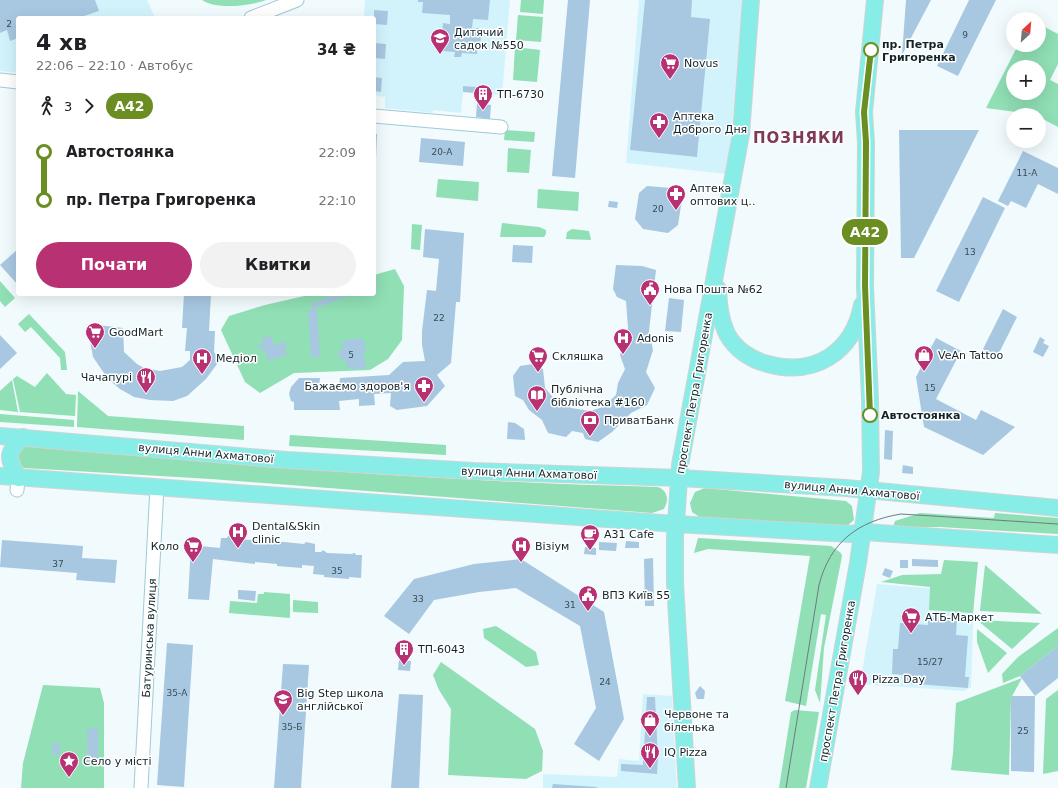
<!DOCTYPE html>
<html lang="uk">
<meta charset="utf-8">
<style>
body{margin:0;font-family:"DejaVu Sans",sans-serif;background:#f2f2f2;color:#202124;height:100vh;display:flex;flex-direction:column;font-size:15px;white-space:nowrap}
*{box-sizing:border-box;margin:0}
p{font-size:13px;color:#757577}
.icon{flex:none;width:22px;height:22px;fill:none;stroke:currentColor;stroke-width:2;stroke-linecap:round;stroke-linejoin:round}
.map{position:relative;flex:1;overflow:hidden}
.sheet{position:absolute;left:16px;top:16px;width:360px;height:280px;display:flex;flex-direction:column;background:#fff;border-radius:4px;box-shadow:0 4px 16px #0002}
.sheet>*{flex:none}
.badge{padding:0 8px;border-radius:13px;font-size:14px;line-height:26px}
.needle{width:26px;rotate:26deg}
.tools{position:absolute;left:1006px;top:12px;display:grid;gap:8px}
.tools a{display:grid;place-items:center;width:40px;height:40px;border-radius:50%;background:#fff;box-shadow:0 4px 16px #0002;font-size:20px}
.map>.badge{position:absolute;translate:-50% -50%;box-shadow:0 0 0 2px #fff}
.legs{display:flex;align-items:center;gap:6px;height:44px;padding:0 20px;font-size:13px}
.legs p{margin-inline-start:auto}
.head{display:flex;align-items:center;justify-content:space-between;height:68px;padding:0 20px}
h1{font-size:22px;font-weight:800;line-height:30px}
.button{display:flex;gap:8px;margin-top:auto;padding:8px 20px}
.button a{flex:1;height:46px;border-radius:24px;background:#b83173;color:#fff;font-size:16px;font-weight:800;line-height:46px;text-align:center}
.button a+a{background:#f2f2f2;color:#202124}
ul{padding:0 20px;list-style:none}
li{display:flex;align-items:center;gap:14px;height:48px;font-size:15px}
li i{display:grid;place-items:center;width:6px;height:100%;margin:0 5px;background:currentColor}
li i::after{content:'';width:10px;height:10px;margin:-5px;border:3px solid;border-radius:50%;background:#fff}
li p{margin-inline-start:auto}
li:first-child i{background:linear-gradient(#0000 50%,currentColor 0)}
li:last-child i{background:linear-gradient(currentColor 50%,#0000 0)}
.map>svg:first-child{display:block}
</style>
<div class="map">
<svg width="1058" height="788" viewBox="0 0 1058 788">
<rect width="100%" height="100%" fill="#f1fafc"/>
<g fill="#d3f3fc">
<path d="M0,0h147l8,18h-137v55l-18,-2z"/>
<path d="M365,0h145l-8,95 -39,-3 -2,21 -28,-3v3l-48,-5v-11l-11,-2v-77h-10z"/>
<path d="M639,0h104l-15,174 -102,-11z"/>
<path d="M877,584l97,8 -3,95 -7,4 -104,-7z"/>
<path d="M643,694l29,2 5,92h-134v-14l74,3 2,-18 20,2z"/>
</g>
<g fill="#90dfb5" fill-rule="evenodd">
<path d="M202,0h64c-16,6 -50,10 -64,0z"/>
<path d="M521,0h23l-1,14 -23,-2z"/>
<path d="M518,15l25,2 -2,25 -25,-2z"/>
<path d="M1039,24l19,10v30l-8,16 8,4v43l-19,-10v-2l-53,-7 32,-63h21zM1013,67h26v26h-26z"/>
<path d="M515,47l25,3 -3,32 -24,-2z"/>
<path d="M505,130l30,2 -1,10 -30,-2z"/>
<path d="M508,148l23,2 -2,23 -22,-1z"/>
<path d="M438,179l41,3 -1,19 -42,-4z"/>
<path d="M538,189l41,3 -1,19 -41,-3z"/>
<path d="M502,223l37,4 7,3v4l-2,3h-44z"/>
<path d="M412,224l10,1 -2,25 -9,-1z"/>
<path d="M572,229l17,2 2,9 -25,-1 1,-7z"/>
<path d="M395,269l9,17 -2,54 -14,19 -18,11 -76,3 -34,20 -15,-11 -24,-52 8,-14 36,-11 48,-11h61v-19z"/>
<path d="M0,281l15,17 -10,9 -5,-6z"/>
<path d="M29,314l36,38 2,18h-6l-1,-12 -29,-31 -6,5 -7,-8z"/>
<path d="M47,373l19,21 10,1 -1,21 -55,-4 -7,-33 4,-3 18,11z"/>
<path d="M12,380l6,32 -18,-2v-19z"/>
<path d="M78,391l30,25 136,10v14l-167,-13z"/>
<path d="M0,414l74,6v7l-74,-5z"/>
<path d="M290,435l156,10v10l-157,-9z"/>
<path d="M31,444c208,22 417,38 627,43 10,4 11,13 6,22l-12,4 -441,-34 -187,-11 -6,-2 -3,-15 3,-5z"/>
<path d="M705,488l141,13 6,5 2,14 -8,7 -145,-9 -9,-6 -2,-9 5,-11z"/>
<path d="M920,513l74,5 1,-5 63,5v16l-118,-7h-47l2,-6z"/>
<path d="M698,538l133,8 10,7 1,3 -18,92 -4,55 -5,-13 11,-75 -5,-1 -15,92 -21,-5 25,-145 -102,-7 -14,4z"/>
<path d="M944,560l34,2 -5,51 -44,-3 1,-23 -49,-5 21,-7 39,-1z"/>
<path d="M985,565l57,49 -62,-3z"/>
<path d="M264,592l26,2v24l-61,-5 1,-12 27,2 1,-9h6z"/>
<path d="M293,600l25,2v11l-25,-1z"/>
<path d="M977,620l63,3 -28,26z"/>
<path d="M496,626l40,26 3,13 -13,2 -42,-29 -1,-9z"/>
<path d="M1058,628v18l-38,30 -17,7 -1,-9 16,-17z"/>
<path d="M977,629l30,24 -19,20 -11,-31z"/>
<path d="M441,662l94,67 8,22 -1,20 -16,8 -78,-4 3,-66 -12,-19 -6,-15z"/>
<path d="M1022,678l-11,20 -2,77 -58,-5 2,-17 3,-50z"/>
<path d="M43,685l57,3 4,15v85h-83l2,-25z"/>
<path d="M1058,690v81l-15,3 3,-75z"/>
<path d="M795,710l24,2 -13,76h-27l12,-76z"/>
</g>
<g fill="#a8c7e1">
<path d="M0,0h95l4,11 -21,7h-60v20l-8,3 -3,-11 -7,3z"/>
<path d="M418,0h72l-2,20 -15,-1 -1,9h7l-1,8 3,1 -1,6h-2l-1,11 -15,-1 -1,4h-7l1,-5 -14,-1 1,-12h-3l1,-7h2l1,-9 7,1v-9l-28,-2 1,-11h-5z"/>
<path d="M568,0h22l-15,178 -23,-2z"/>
<path d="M645,0h47l-1,17 19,2 -13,138 -67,-7z"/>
<path d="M906,0h25l-29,55z"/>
<path d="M969,0h27l-38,76 -21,-10z"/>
<path d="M374,10l14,1 -1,14 -13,-1z"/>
<path d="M374,43l12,1 -1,15 -11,-1z"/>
<path d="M374,77l8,1 -1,14 -7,-1z"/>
<path d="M463,86l26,2v6l-26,-2z"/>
<path d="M477,103l14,2 -1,14 -14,-2z"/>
<path d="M899,130h80l-65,128h-13z"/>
<path d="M374,134h3l-1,25h-2z"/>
<path d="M421,138l44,4 -2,24 -44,-4z"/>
<path d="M1023,151l35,17v26l-20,-10 -12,24 -15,-7 -3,5 -10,-5z"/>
<path d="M647,186l24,2 11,11 -4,26 -10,8 -25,-4 -8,-10 4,-26z"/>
<path d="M983,197l22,11 -46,94 -23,-11z"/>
<path d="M609,201l9,1 -1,6 -9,-1z"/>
<path d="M425,229l39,4 -4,69h-4l-5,61 -14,12 8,11 -18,20 -30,4 -7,-4 1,-13 -17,1 1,11 -16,1v-7l-20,2 1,9h-46v-8l-3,-1 -2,-7 2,-7 8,-9h21l-1,9h20l1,-9 49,-3 14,-13 22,-1 -3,-16v-14l5,-41 9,1 3,-32 -16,-2z"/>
<path d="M513,245l20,1 -1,17 -20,-1z"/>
<path d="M18,249v36l-18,-20z"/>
<path d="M616,265l26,1 14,4 -7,61 4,19 -7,22 9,16 -8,17 -16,8 -19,19 -14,10 -13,-3 -2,-6 -11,-2 -6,6 -18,-4 -6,-13 -13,-10 -6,-10 -8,-4 -2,-20 7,-10 13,-2 10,5 2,19 10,12 16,8 19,3 13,-4 13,-12 2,-12 7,-14 -5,-14 8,-27 -2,-27 -9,-4 -4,-8z"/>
<path d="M184,294h27l-2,37h6l-1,21 6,8 -14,19 -19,17 -14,5 -23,-1 -16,-3 -14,-8 -12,-10 -15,-22 -3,-16 1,-5 6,1 1,-12 25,3 1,24 13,12 7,4 16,3 22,-4 8,-7v-9h-5l2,-23h-5z"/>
<path d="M338,294h14l-39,15 -2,-5z"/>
<path d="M669,298l15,2 -3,32 -16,-1z"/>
<path d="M317,309l3,48h-9l-3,-47z"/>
<path d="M1003,309l14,8 -20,40 -14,-8z"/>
<path d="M0,335l17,18 -17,16z"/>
<path d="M271,336l3,9 11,-4 2,6 -2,1 2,7 -19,6 -4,-12 -4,1 -2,-5 6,-2 -2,-5z"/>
<path d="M1040,337l5,3 -2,3 6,3 -6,11 -10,-5z"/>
<path d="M361,338l1,3 2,-1 2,11 -3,1 3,16 -12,2 -1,-3 -6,1 -2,-9h-5l-2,-8 5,-1 -1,-9z"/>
<path d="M936,338l25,13 -25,48 40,21 5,-10 34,17 -32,28 -59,-28 -8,-50z"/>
<path d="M508,422l7,1 9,6 1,11 -18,-1z"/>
<path d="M885,430l8,1 -1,29 -8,-1z"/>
<path d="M903,465l10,2v7l-11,-1z"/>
<path d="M228,536h4l1,3 19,1h5l3,-2 3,3 11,1 4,-2 2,2h4l20,2 2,-2 9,2v8h6l2,-2 4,3 24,1 4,-1 1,2h6l-1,23 -12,-1v2l-25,-2v-2l-11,-1 1,-8 -12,-1v3l-25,-2v-2l-22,-2v2l-42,-5 -4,41 -21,-1 3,-54 29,3 1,-10h6z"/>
<path d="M2,540l81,6 -1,12 35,2 -2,23 -39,-3 1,-7 -77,-6z"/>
<path d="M626,541l13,1v6h-14z"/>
<path d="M599,542l18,1 -1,8 -17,-1z"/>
<path d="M585,547l11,1v7l-12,-1z"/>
<path d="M653,558l1,48h-9l-1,-47z"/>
<path d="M521,559l83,53 20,107 -25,42 -25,-17 22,-36 -16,-82 -64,-38 -37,4 -45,8 -25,34 -25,-18 30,-37 60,-15z"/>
<path d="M912,559l26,1v7l-26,-1z"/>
<rect x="900" y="560" width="8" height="8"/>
<path d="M885,568l8,3 -3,7 -8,-3z"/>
<path d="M238,590l18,1 -1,10 -17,-2z"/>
<path d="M928,618l29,2 -1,15 12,1 -3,41h4l-1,11 -65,-5 1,-8 -12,-1 1,-25h5l2,-26 28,2z"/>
<path d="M167,643l26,2 -9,142 -27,-2z"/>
<path d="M1058,646v32l-23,18 -15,-20z"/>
<path d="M399,660l12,1 -1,10 -12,-1z"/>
<path d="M283,664l26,1 -8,123h-27z"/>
<path d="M700,686l5,5 -1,8h-7l-2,-6z"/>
<path d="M399,694l24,1 -4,93h-28z"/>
<path d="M1011,696h24l-1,76 -23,-1z"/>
<path d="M647,697h8l3,61 -1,16 -36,-3v-7l22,1z"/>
<path d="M98,728v36l-10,1 -1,-36z"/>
<path d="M52,743h8v12h-7z"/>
<path d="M553,784l44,3v1h-45z"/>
</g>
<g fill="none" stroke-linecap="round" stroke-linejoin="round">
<defs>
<g id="minor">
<path d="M251,18l46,-18"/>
<path d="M0,80l18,2"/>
<path d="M374,116l127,11"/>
<path d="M17,490l1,-12"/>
<path d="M141,788l16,-301"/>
</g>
<g id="major">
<path d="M718,289c1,16 2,30 9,45 8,15 24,26 41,30 47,13 85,-12 94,-59"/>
<path d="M0,436l287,24 186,11 207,7 166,10 212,20"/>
<path d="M0,476l676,48 175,10 13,-2 194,13"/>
<path d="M18,478c-10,-20 -13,-25 5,-41"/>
<path d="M687,788l-12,-205v-46l5,-72 61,-331 10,-134"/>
<path d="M818,788l40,-225 13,-91 -1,-73 -5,-112 1,-144 -2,-31 11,-112"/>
</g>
</defs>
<use href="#minor" stroke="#9ecbd7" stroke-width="15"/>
<use href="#major" stroke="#d0d3d4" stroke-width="18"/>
<use href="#minor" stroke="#fff" stroke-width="13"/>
<use href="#major" stroke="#88ede6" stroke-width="16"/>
<path stroke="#6e7c7f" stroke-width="1" d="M786,788l33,-203c11,-43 39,-64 82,-71l157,10"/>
</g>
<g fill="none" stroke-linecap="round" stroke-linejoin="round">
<defs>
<path id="line-1" d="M870,415l-5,-129 1,-144 -2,-30 7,-62"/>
</defs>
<use href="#line-1" stroke="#fff" stroke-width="9"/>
<use href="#line-1" stroke="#6b8e23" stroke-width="6"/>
</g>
<defs>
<symbol id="school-pin" viewBox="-11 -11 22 30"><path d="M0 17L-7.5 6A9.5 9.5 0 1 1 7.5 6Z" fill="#b83173" stroke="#fff"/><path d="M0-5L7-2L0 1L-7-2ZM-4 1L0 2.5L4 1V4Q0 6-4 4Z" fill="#fff"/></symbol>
<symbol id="supermarket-pin" viewBox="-11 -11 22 30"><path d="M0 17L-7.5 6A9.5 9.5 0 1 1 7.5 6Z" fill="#b83173" stroke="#fff"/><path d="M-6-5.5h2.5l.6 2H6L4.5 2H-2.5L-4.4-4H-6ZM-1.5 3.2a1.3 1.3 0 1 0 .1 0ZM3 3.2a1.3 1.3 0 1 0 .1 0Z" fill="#fff"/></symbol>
<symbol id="building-pin" viewBox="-11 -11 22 30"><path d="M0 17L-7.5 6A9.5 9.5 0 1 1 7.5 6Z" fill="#b83173" stroke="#fff"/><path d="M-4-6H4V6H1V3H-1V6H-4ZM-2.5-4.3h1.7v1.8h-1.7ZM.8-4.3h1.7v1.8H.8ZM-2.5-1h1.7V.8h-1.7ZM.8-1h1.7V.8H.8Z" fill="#fff"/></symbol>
<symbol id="pharmacy-pin" viewBox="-11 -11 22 30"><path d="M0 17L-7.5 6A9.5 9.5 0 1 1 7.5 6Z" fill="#b83173" stroke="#fff"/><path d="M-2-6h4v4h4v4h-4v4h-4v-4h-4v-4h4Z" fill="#fff"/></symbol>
<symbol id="civic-pin" viewBox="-11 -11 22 30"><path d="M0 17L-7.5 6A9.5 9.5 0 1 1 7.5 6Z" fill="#b83173" stroke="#fff"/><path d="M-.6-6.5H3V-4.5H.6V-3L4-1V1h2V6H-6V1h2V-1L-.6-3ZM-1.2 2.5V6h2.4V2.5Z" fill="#fff"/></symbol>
<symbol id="hospital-pin" viewBox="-11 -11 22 30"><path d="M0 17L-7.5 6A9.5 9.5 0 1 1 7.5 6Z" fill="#b83173" stroke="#fff"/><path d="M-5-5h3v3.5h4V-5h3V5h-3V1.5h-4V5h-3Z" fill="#fff"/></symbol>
<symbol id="shop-pin" viewBox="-11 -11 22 30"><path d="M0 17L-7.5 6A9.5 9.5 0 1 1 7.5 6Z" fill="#b83173" stroke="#fff"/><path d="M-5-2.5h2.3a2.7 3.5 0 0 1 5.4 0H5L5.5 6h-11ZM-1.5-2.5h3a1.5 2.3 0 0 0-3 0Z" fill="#fff"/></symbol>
<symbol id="restaurant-pin" viewBox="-11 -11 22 30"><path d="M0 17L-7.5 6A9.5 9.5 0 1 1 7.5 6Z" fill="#b83173" stroke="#fff"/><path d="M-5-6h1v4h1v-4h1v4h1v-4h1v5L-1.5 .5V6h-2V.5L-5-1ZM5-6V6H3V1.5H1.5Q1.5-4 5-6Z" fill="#fff"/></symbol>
<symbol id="library-pin" viewBox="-11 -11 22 30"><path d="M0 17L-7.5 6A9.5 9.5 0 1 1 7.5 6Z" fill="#b83173" stroke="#fff"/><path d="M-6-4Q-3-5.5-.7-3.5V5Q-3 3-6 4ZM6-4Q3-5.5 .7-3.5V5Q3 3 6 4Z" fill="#fff"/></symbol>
<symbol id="bank-pin" viewBox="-11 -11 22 30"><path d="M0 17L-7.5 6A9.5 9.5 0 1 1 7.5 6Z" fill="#b83173" stroke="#fff"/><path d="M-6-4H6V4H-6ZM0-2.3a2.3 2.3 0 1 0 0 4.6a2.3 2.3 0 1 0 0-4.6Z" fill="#fff"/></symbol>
<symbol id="cafe-pin" viewBox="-11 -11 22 30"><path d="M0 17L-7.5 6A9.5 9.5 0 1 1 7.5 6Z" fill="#b83173" stroke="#fff"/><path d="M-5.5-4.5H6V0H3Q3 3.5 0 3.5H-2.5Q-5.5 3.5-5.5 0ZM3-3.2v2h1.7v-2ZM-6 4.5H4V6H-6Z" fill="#fff"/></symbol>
<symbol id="sight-pin" viewBox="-11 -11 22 30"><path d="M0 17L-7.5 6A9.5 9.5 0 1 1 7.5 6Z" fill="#b83173" stroke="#fff"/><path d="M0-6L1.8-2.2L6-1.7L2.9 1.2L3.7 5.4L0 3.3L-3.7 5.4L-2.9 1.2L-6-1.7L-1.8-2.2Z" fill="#fff"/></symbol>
</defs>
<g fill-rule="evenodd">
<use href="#school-pin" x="429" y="27" width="22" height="30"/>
<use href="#supermarket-pin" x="659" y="52" width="22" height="30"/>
<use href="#building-pin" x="472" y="83" width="22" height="30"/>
<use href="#pharmacy-pin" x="648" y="111" width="22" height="30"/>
<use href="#pharmacy-pin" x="665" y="183" width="22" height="30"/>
<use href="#civic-pin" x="639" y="278" width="22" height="30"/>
<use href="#supermarket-pin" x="84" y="321" width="22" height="30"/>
<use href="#hospital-pin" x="612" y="327" width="22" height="30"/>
<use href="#shop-pin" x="913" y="344" width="22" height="30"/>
<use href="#supermarket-pin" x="527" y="345" width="22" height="30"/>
<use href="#hospital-pin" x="191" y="347" width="22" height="30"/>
<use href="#restaurant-pin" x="135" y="366" width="22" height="30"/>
<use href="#pharmacy-pin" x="413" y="375" width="22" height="30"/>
<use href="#library-pin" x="526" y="384" width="22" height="30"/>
<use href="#bank-pin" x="579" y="409" width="22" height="30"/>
<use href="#hospital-pin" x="227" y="521" width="22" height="30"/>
<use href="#cafe-pin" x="579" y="523" width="22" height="30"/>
<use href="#supermarket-pin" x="182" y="535" width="22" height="30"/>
<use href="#hospital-pin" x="510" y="535" width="22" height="30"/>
<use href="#civic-pin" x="577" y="584" width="22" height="30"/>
<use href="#supermarket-pin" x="900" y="606" width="22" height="30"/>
<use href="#building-pin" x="393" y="638" width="22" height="30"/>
<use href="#restaurant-pin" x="847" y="668" width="22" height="30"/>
<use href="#school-pin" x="272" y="688" width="22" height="30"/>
<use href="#shop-pin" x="639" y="709" width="22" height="30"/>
<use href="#restaurant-pin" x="639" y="741" width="22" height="30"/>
<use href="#sight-pin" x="58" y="750" width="22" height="30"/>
</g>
<g fill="#fff" stroke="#6b8e23" stroke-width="2">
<circle cx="871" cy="50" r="7"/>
<circle cx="870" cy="415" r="7"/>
</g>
<g text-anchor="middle" stroke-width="3" stroke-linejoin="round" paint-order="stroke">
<g font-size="9" fill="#384d56">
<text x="9" y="27">2</text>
<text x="965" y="38">9</text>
<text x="442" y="155">20-А</text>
<text x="1027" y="176">11-А</text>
<text x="658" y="212">20</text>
<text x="970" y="255">13</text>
<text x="439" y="321">22</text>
<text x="351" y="358">5</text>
<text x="930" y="391">15</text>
<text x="58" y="567">37</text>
<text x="337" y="574">35</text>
<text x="418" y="602">33</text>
<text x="570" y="608">31</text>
<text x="930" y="665">15/27</text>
<text x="605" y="685">24</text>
<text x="177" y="696">35-А</text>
<text x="292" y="730">35-Б</text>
<text x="1023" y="734">25</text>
</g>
<g font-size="11" fill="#122428" stroke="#fff" text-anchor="start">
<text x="454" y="36">Дитячий<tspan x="454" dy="13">садок №550</tspan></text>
<text x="684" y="67">Novus</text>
<text x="497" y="98">ТП-6730</text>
<text x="673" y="120">Аптека<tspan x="673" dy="13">Доброго Дня</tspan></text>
<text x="690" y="192">Аптека<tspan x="690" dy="13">оптових ц‥</tspan></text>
<text x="664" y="293">Нова Пошта №62</text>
<text x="109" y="336">GoodMart</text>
<text x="637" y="342">Adonis</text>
<text x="938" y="359">VeAn Tattoo</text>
<text x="552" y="360">Скляшка</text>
<text x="216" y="362">Медіол</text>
<text x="132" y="381" text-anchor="end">Чачапурі</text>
<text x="410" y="390" text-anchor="end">Бажаємо здоров'я</text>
<text x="551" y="393">Публічна<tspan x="551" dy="13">бібліотека #160</tspan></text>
<text x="604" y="424">ПриватБанк</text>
<text x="252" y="530">Dental&amp;Skin<tspan x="252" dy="13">clinic</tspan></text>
<text x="604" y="538">A31 Cafe</text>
<text x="179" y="550" text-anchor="end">Коло</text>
<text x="535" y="550">Візіум</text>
<text x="602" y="599">ВПЗ Київ 55</text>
<text x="925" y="621">АТБ-Маркет</text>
<text x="418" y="653">ТП-6043</text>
<text x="872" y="683">Pizza Day</text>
<text x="297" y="697">Big Step школа<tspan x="297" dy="13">англiйськоï</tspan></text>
<text x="664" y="718">Червоне та<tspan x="664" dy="13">біленька</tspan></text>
<text x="664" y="756">IQ Pizza</text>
<text x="83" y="765">Село у місті</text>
</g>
<g font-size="11" font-weight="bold" fill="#122428" stroke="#fff" text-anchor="start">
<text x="882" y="48">пр. Петра<tspan x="882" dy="13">Григоренка</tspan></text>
<text x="881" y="419">Автостоянка</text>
</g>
<g font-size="11" fill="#122428" stroke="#fff">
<text transform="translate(694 393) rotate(-80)" y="4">проспект Петра Григоренка</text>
<text transform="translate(206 453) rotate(5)" y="4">вулиця Анни Ахматової</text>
<text transform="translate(529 473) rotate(2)" y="4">вулиця Анни Ахматової</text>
<text transform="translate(852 490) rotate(5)" y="4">вулиця Анни Ахматової</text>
<text transform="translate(149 638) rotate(-87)" y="4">Батуринська вулиця</text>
<text transform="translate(837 681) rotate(-80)" y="4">проспект Петра Григоренка</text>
</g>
<g font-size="15" font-weight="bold" letter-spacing="1" fill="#7d3956" stroke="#fff">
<text x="799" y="143">ПОЗНЯКИ</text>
</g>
</g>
</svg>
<div class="tools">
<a><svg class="needle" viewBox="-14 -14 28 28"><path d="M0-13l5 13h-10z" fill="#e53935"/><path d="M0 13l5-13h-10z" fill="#757577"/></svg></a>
<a>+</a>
<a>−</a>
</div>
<b class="badge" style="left:865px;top:232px;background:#6b8e23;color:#fff">А42</b>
<section class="sheet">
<div class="head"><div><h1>4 хв</h1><p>22:06 – 22:10 · Автобус</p></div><b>34 ₴</b></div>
<div class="legs"><svg class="icon" aria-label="walk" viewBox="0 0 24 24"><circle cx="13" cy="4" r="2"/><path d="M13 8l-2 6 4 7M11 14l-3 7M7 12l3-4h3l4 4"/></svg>3<svg class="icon" aria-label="forward" viewBox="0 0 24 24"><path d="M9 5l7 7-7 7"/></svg><b class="badge" style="background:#6b8e23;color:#fff">А42</b></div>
<ul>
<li><i style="color:#6b8e23"></i><b>Автостоянка</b><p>22:09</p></li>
<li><i style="color:#6b8e23"></i><b>пр. Петра Григоренка</b><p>22:10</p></li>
</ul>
<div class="button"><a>Почати</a><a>Квитки</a></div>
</section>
</div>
